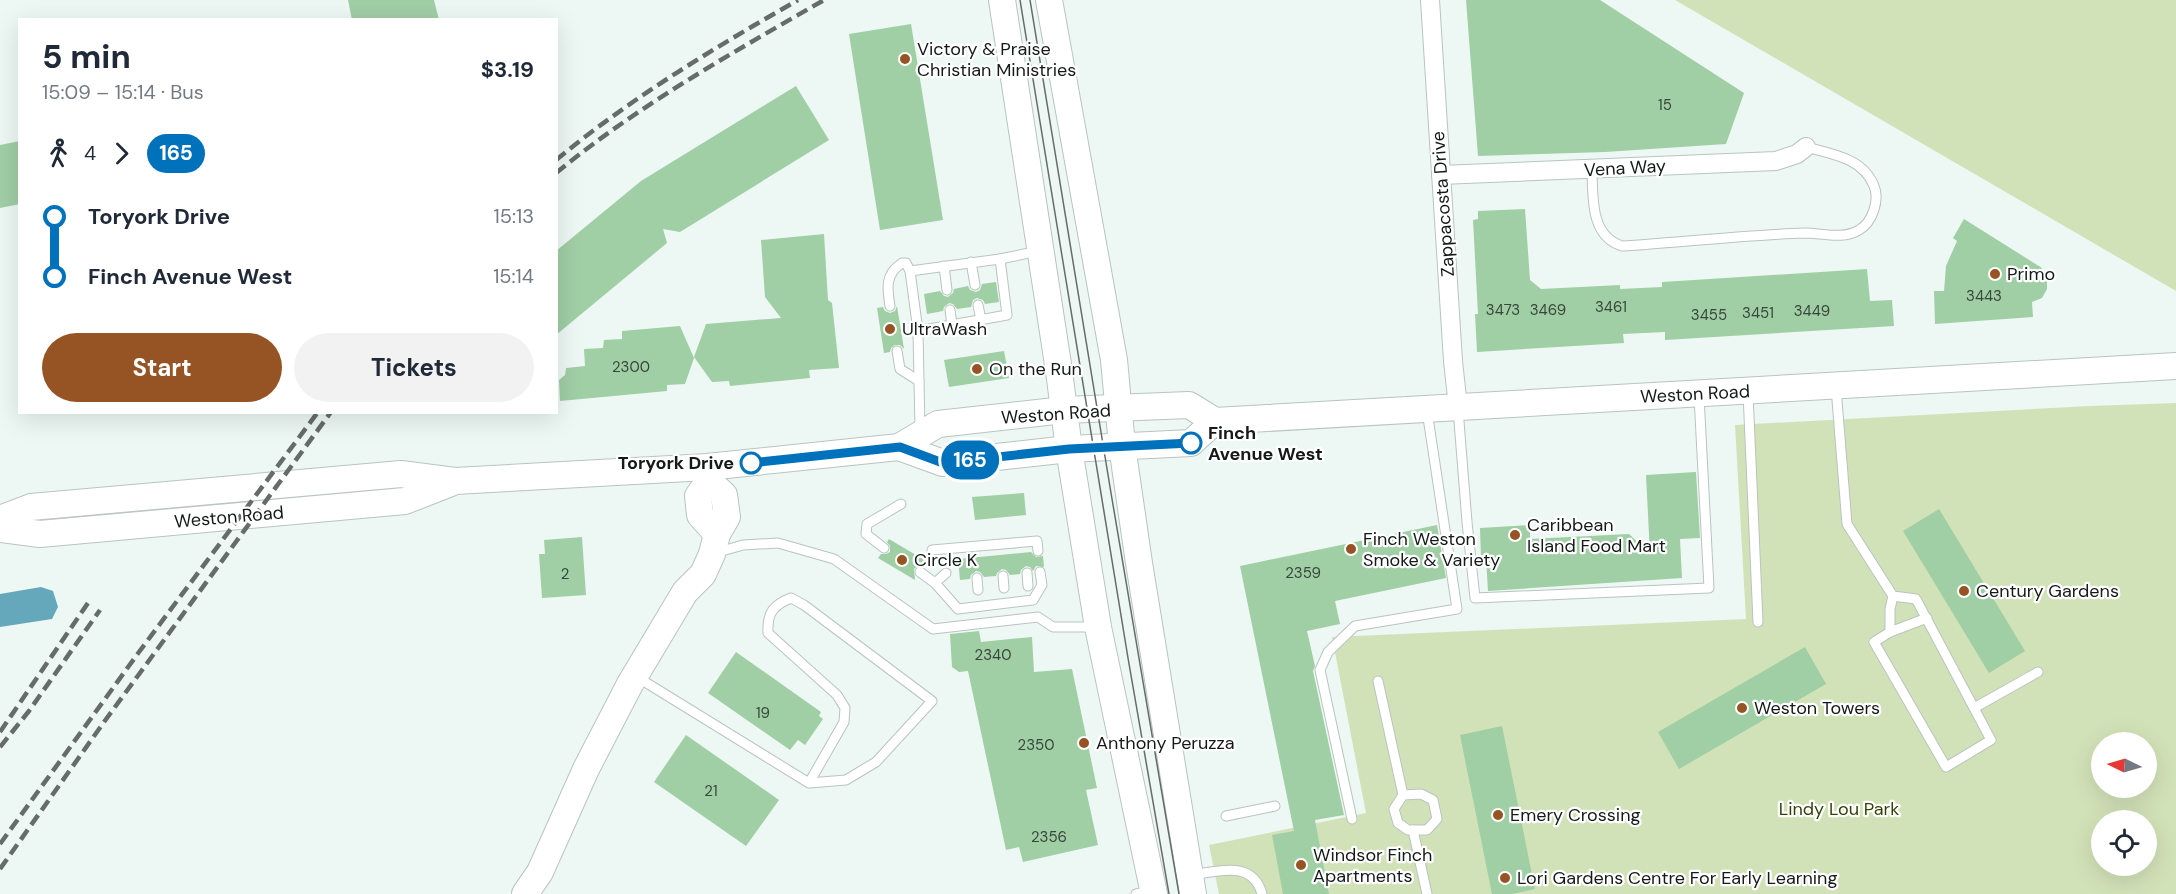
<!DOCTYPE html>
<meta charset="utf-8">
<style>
body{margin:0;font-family:"DM Sans",sans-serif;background:#f2f2f3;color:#1f2937;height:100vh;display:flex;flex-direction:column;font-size:22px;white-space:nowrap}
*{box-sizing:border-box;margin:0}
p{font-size:20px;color:#747a83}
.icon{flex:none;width:33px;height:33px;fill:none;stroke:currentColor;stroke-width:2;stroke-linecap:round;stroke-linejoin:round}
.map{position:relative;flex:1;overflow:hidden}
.sheet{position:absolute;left:18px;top:18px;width:540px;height:396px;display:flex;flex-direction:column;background:#fff;border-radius:0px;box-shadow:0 6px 24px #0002}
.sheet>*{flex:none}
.badge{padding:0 12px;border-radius:20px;font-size:21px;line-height:39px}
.needle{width:39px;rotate:275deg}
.fabs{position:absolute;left:2091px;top:732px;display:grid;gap:12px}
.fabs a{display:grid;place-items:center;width:66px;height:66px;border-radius:50%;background:#fff;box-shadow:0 6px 24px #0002;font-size:30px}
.map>.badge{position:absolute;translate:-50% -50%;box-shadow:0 0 0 3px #fff}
.legs{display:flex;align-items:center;gap:9px;height:66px;padding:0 24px;font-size:20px}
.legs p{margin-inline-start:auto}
.head{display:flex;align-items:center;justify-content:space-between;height:102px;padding:0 24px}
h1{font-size:33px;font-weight:700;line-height:45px}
.primary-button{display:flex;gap:12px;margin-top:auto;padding:12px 24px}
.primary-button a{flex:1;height:69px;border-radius:36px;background:#965323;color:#fff;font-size:24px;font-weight:700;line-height:69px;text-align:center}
.primary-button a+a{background:#f2f2f3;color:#1f2937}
ul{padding:0 24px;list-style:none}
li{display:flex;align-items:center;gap:21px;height:60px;font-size:22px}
li i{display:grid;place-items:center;width:9px;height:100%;margin:0 8px;background:currentColor}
li i::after{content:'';width:15px;height:15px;margin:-8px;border:4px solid;border-radius:50%;background:#fff}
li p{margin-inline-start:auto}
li:first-child i{background:linear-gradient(#0000 50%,currentColor 0)}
li:last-child i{background:linear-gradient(currentColor 50%,#0000 0)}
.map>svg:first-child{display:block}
</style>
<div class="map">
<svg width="2176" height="894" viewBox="0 0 2176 894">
<rect width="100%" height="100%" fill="#edf8f4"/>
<g fill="#d2e2b8" fill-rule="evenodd">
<path d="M1675,0h501v291z"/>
<path d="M2176,403v491h-957l-10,-49 157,-32 -34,-176 414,-18 -11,-194 355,-19zM2102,742h44v46h-44zM2102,820h44v46h-44z"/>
</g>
<path fill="#65a8bc" d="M41,587l12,4 5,16 -6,12 -52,8v-33z"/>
<g fill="#a0cea5">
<path d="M348,0h86l5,20h-87z"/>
<path d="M1466,0h134l144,93 -18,51 -121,8 -127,4z"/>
<path d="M911,24l32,196 -63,10 -31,-196z"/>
<path d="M796,86l33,54 -149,92 -17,-3 4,14 -111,92v-84l85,-70z"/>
<path d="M20,141v63l-20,4v-63z"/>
<path d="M1525,209l5,71 11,9 79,-4v4l42,-2v-5l205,-13 3,32 22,-1 2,26 -229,14v-8l-42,2 1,9 -147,9 -2,-38h3l-5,-94 5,-1v-8z"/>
<path d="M1964,219l78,49 -1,2 6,8v11l-5,9 -10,4 1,15 -98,7 -1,-33h10l2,-25 11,-25 -4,-3z"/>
<path d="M824,234l4,66 4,3 7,65 -30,2 1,8 -80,8 -1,-5 -17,1 -18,-25 12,-33 75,-6 -16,-21 -4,-57z"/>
<path d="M996,282l3,20 -14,2 -2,-4 -6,-2 -4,2 -2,7 -14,2 -4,-5 -4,-1 -5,4 -1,4 -16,3 -3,-20 16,-3 4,5 4,1 5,-4 1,-4 14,-3 2,4 6,2 4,-2 2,-6z"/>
<path d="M897,306l7,43 -4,-4h-5l-4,3 -1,4 -6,1 -7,-45 6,-1 2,4 5,2 5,-2z"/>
<path d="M680,326l14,32 -9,26 -18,1v6l-107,10 -1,-21 6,-5 1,-7 19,-2 -1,-17 19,-1 1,-8 18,-1v-8z"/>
<path d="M1004,351l5,27 -60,9 -5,-27z"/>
<path d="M1696,472l4,66 -20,1 2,39 -194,13 -2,-33 -5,1 -1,-31 50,-3v14l99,-5 21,20 -4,-79z"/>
<path d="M1024,493l2,22 -51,5 -3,-23z"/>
<path d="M1939,509l86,142 -36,22 -86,-142z"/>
<path d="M1437,525l9,53 -111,23 5,23 -33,7 8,35 -2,5 31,144 -29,5 14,74h-46l-11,-59 22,-4 -54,-265z"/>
<path d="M582,537l4,58 -44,3 -3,-44h6l-1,-14z"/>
<path d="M889,539l37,22 -3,5h-5l-4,3 1,11 -37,-22 3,-4h5l4,-2v-6l-3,-4z"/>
<path d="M1031,552l5,5 7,-1 1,11 -8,-1 -3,5 -3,-4 -4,-1 -5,4 -1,4 -10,1 -4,-5 -4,-1 -5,4 -1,3 -12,1 -4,-5 -4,-1 -5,4 -1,4 -10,1 -2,-21z"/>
<path d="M979,631l2,11 51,-5 2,35 38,-3 25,119 -11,2 12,55 -75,17 -4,-15 -13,3 -38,-179 -9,1 -7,-5 -2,-33z"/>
<path d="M1805,647l21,37 -147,85 -21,-37z"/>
<path d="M736,652l85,60 -2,4 4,3 -18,26 -7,-5 -8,10 -82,-57z"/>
<path d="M1502,726l33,163 -23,5h-20l-32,-159z"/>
<path d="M686,735l93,65 -33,46 -92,-64z"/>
</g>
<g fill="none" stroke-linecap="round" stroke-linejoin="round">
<defs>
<g id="lane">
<path d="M1592,170c1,27 -2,66 30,76 61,-4 122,-11 183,-13 17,0 38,7 54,-3 13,-7 21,-30 15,-44 -11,-28 -42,-32 -68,-39"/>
<path d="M971,262l4,23"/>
<path d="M944,266l3,24"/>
<path d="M910,271l90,-12"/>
<path d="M978,305l3,15"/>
<path d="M890,306c-3,-18 -5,-32 12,-43h4l4,8 8,60"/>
<path d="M950,310l2,15"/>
<path d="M897,351l3,18 19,12"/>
<path d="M1836,388l11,136 46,72 -3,13v23l-16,10 72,125 45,-27 -75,-141 -23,-3"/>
<path d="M1748,393l10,229"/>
<path d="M1458,409l9,113 8,76 234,-10 -10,-192"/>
<path d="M920,430l-2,-99 89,-16 -7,-56 39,-8"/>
<path d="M884,548l-18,-14 1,-10 34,-20"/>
<path d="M932,550l105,-9 1,10"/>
<path d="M715,553l28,-8 35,-2 56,16 99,70 105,-12 15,10h45"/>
<path d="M920,572l15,11 23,26 75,-9 9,-15 -2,-13"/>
<path d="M1027,573l1,13"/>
<path d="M1003,576l1,12"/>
<path d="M977,578l1,12"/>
<path d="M935,583l11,-10"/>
<path d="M1890,632l37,-14"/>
<path d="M637,677l172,106 35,-61 1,-14 -8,-13 -69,-62c-1,-20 5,-28 23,-35l13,7 128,96 -56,61 -30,18 -37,3"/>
<path d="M1378,681l25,114 -9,14 4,14 10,7h19l10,-11 -4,-19 -12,-6 -18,1"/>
<path d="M1974,708l64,-36"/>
<path d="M1226,816l49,-10"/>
<path d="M1352,819l-32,-149 8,-18 27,-26 102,-17 -30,-198"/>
<path d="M1413,830l14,64"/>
<path d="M1192,875c27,-4 61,-15 70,19"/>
<path d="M1136,894l15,-3"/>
</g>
<g id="street">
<path d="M1430,0l23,361 5,46"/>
<path d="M1441,175l335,-14 21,-7 9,-7"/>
</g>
<g id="secondary">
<path d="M1002,0l57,371 10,78 29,178 56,267"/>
<path d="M1049,0l65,360 8,86 17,117 54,331"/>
<path d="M899,447l44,16 126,-14 122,-6 24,-22"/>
<path d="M709,481l-11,15 2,19 17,19"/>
<path d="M0,519l31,-12 370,-33 54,7 252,-14 192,-20 39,-23 126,-14 125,-5 26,16 961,-55"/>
<path d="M0,529l40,5 365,-33 46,-18"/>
<path d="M525,894l15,-22 46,-103 44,-85 55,-92 18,-18 9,-20 5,-20 10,-17 -3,-22 -15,-14"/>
</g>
</defs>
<use href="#lane" stroke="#b9c4c0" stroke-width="11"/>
<use href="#street" stroke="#b9c4c0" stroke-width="20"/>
<use href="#secondary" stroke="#b9c4c0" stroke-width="28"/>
<use href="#lane" stroke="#fff" stroke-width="9"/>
<use href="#street" stroke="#fff" stroke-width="18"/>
<use href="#secondary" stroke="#fff" stroke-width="26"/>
<g stroke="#656c69" stroke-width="1.5">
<path d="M1020,0l108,658 41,236"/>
<path d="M1030,0l81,493 68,401"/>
</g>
<g stroke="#656c69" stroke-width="4.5" stroke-dasharray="12 6" stroke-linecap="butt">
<path d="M556,160c75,-62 158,-112 242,-160"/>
<path d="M556,173c83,-68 176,-120 268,-173"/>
<path d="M0,732l90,-132"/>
<path d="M0,747l29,-36 71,-101"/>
<path d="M0,844l139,-192 179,-240"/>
<path d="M0,869l104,-147 227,-310"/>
</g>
</g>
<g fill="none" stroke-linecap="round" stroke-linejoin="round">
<defs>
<path id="line-1" d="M751,463l149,-16 43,16 126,-14 122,-6"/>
</defs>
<use href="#line-1" stroke="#fff" stroke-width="14"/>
<use href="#line-1" stroke="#0072bc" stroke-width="9"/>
</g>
<g fill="#965323" stroke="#fff" stroke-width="2">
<circle cx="905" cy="59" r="6"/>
<circle cx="1995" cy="274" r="6"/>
<circle cx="890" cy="329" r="6"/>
<circle cx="977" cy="369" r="6"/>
<circle cx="1515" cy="535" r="6"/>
<circle cx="1351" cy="549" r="6"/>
<circle cx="902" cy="560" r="6"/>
<circle cx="1964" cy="591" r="6"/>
<circle cx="1742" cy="708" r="6"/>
<circle cx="1084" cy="743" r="6"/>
<circle cx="1498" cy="815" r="6"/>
<circle cx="1301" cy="865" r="6"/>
<circle cx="1505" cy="878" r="6"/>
</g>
<g fill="#fff" stroke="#0072bc" stroke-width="3">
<circle cx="1191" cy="443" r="10"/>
<circle cx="751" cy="463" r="10"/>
</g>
<g text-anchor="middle" stroke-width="4.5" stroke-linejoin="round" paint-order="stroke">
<g font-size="15" fill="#38463b">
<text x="1665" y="110">15</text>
<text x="1984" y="301">3443</text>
<text x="1611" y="312">3461</text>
<text x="1503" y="315">3473</text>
<text x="1548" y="315">3469</text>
<text x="1812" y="316">3449</text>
<text x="1758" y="318">3451</text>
<text x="1709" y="320">3455</text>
<text x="631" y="372">2300</text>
<text x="1303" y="578">2359</text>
<text x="565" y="579">2</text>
<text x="993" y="660">2340</text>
<text x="763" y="718">19</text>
<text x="1036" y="750">2350</text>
<text x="711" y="796">21</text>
<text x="1049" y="842">2356</text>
</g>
<g font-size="18" fill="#151918" stroke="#fff" text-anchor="start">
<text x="917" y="55">Victory &amp; Praise<tspan x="917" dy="21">Christian Ministries</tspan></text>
<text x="2007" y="280">Primo</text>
<text x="902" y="335">UltraWash</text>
<text x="989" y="375">On the Run</text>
<text x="1527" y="531">Caribbean<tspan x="1527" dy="21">Island Food Mart</tspan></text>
<text x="1363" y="545">Finch Weston<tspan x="1363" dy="21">Smoke &amp; Variety</tspan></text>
<text x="914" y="566">Circle K</text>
<text x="1976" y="597">Century Gardens</text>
<text x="1754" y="714">Weston Towers</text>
<text x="1096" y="749">Anthony Peruzza</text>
<text x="1510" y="821">Emery Crossing</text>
<text x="1313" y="861">Windsor Finch<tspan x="1313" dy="21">Apartments</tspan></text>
<text x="1517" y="884">Lori Gardens Centre For Early Learning</text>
</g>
<g font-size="18" fill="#151918" stroke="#fff">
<text transform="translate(1625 168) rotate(-3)" y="6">Vena Way</text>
<text transform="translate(1443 204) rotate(-94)" y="6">Zappacosta Drive</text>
<text transform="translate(1695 394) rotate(-3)" y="6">Weston Road</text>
<text transform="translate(1056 414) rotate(-4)" y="6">Weston Road</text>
<text transform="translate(229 517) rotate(-5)" y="6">Weston Road</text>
</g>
<g font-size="18" font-weight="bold" fill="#151918" stroke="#fff" text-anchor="start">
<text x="1208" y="439">Finch<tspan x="1208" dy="21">Avenue West</tspan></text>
<text x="734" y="469" text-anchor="end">Toryork Drive</text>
</g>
<g font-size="18" fill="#334306" stroke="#fff">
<text x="1839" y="815">Lindy Lou Park</text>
</g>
</g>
</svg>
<div class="fabs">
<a><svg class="needle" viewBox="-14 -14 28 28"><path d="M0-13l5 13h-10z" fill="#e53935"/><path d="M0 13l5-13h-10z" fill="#747a83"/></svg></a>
<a><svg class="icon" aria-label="locate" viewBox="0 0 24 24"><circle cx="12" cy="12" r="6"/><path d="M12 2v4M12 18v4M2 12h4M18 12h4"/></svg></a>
</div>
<b class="badge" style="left:970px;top:460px;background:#0072bc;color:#fff">165</b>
<section class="sheet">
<div class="head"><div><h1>5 min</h1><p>15:09 – 15:14 · Bus</p></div><b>$3.19</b></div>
<div class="legs"><svg class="icon" aria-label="walk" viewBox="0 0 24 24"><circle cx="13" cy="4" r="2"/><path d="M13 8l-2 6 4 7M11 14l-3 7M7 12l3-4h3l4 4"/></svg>4<svg class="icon" aria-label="forward" viewBox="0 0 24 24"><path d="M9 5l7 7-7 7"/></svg><b class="badge" style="background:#0072bc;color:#fff">165</b></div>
<ul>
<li><i style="color:#0072bc"></i><b>Toryork Drive</b><p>15:13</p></li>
<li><i style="color:#0072bc"></i><b>Finch Avenue West</b><p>15:14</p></li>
</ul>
<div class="primary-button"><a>Start</a><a>Tickets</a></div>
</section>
</div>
